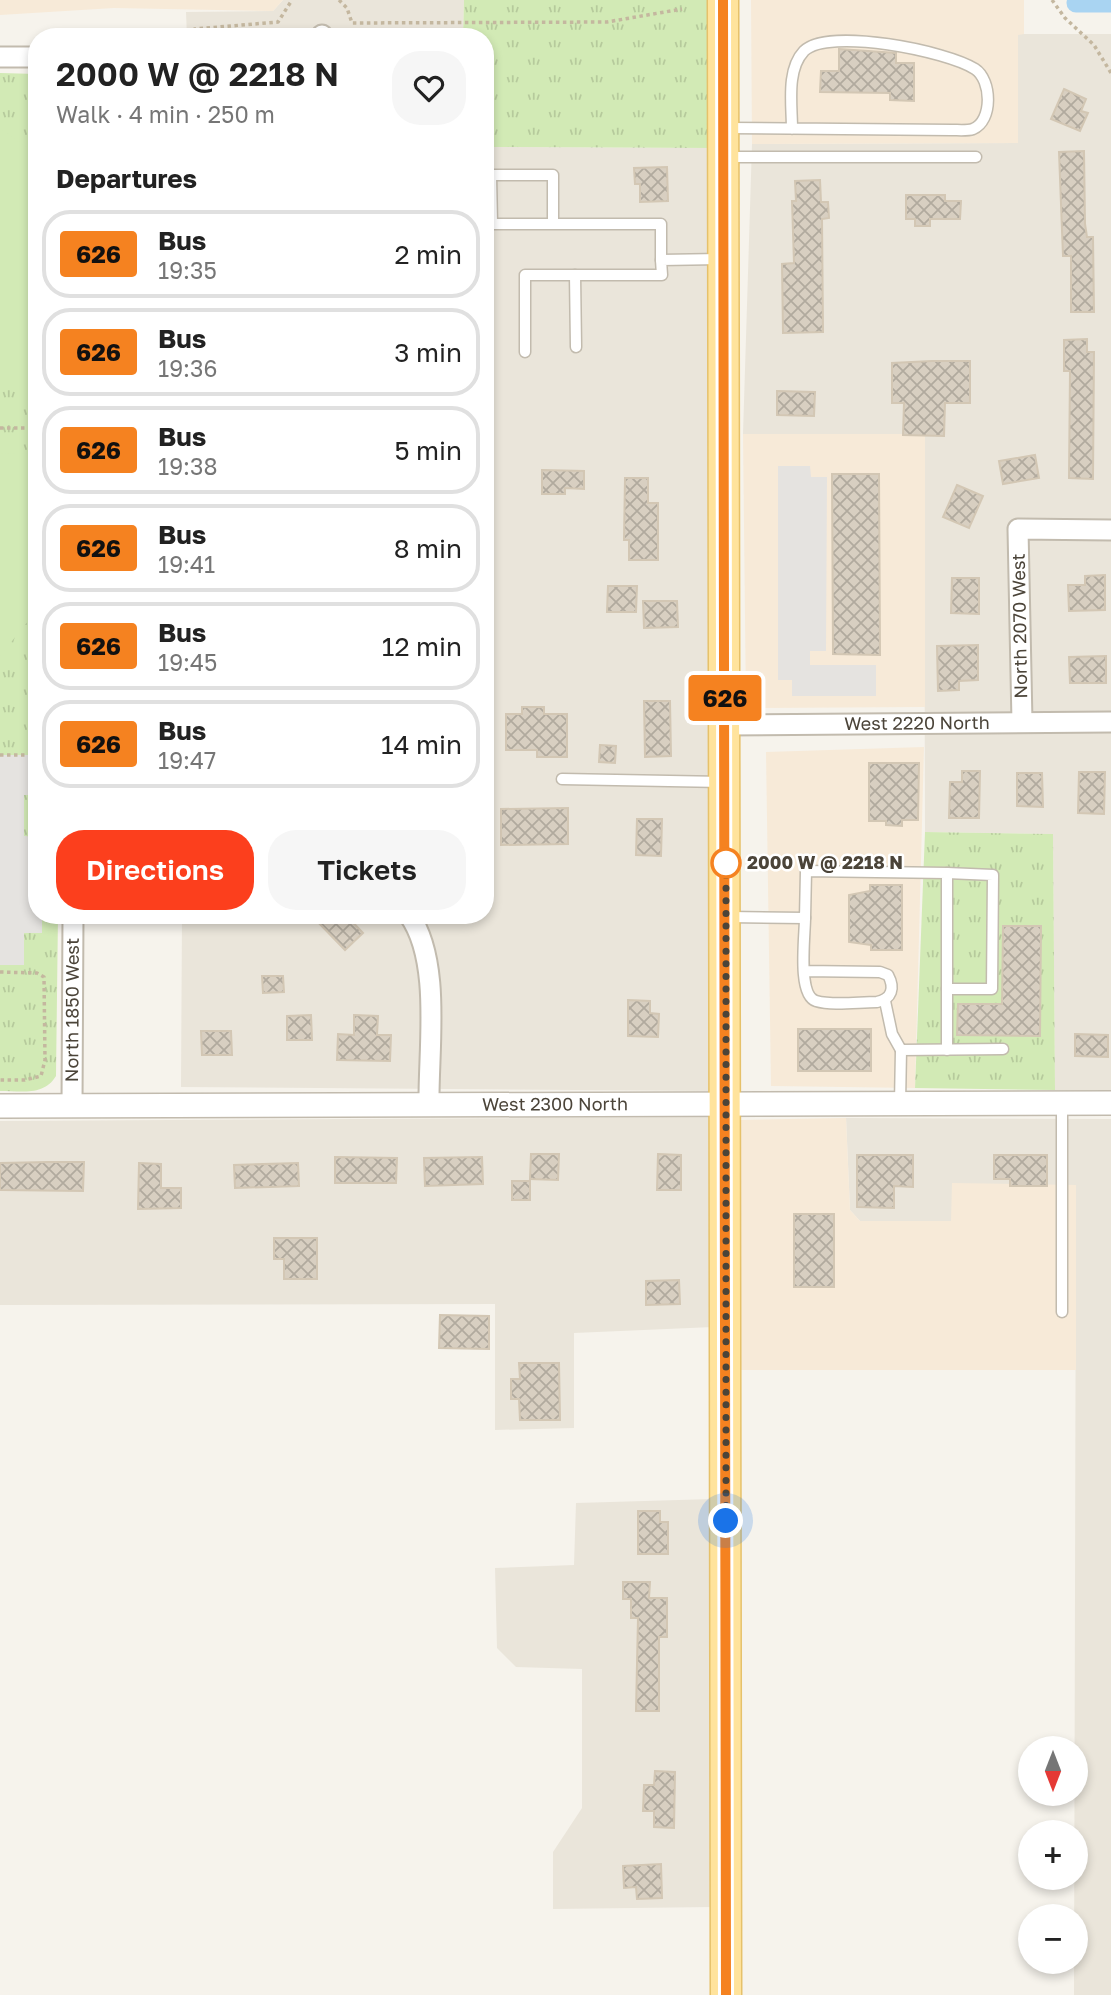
<!DOCTYPE html>
<meta charset="utf-8">
<style>
body{margin:0;font-family:"Golos Text",sans-serif;background:#f6f6f6;color:#222;height:100vh;display:flex;flex-direction:column;font-size:26px;white-space:nowrap}
*{box-sizing:border-box;margin:0}
p{font-size:23px;color:#767676}
.icon{flex:none;width:38px;height:38px;fill:none;stroke:currentColor;stroke-width:2;stroke-linecap:round;stroke-linejoin:round}
.map{position:relative;flex:1;overflow:hidden}
.side{position:absolute;left:28px;top:28px;width:466px;height:896px;display:flex;flex-direction:column;background:#fff;border-radius:28px;box-shadow:0 4px 10px #0003}
.side>*{flex:none}
.badge{padding:0 14px;border-radius:5px;font-size:24px;line-height:46px}
.needle{width:46px;rotate:180deg}
.controls{position:absolute;left:1018px;top:1736px;display:grid;gap:14px}
.controls a{display:grid;place-items:center;width:70px;height:70px;border-radius:50%;background:#fff;box-shadow:0 4px 10px #0003;font-size:35px}
.you{position:absolute;width:35px;height:35px;margin:-18px;border:5px solid #fff;border-radius:50%;background:#1a73e8;box-shadow:0 0 0 10px #1a73e833}
.map>.badge{position:absolute;translate:-50% -50%;box-shadow:0 0 0 4px #fff}
h2{padding:0 28px;font-size:26px;line-height:63px}
.round{display:grid;place-items:center;flex:none;width:74px;height:74px;border-radius:28px;background:#f6f6f6}
.head{display:flex;align-items:center;justify-content:space-between;height:119px;padding:0 28px}
h1{font-size:33px;font-weight:600;line-height:52px}
.primary-button{display:flex;gap:14px;margin-top:auto;padding:14px 28px}
.primary-button a{flex:1;height:80px;border-radius:28px;background:#fc3f1d;color:#fff;font-size:28px;font-weight:600;line-height:80px;text-align:center}
.primary-button a+a{background:#f6f6f6;color:#222}
ul{padding:0;list-style:none}
li{display:flex;align-items:center;gap:21px;height:88px;margin:0 14px 10px;padding:0 14px;border:4px solid #e0e0e0;border-radius:28px}
li div{flex:1}
li b{display:block;font-size:26px}
li em{font-style:normal}
li .badge{min-width:77px;font-weight:700;text-align:center}
.map>svg:first-child{display:block}
</style>
<div class="map">
<svg width="1111" height="1995" viewBox="0 0 1111 1995">
<defs>
<pattern id="grass-tufts" width="24" height="20" patternUnits="userSpaceOnUse" patternTransform="scale(1.75)"><rect width="24" height="20" fill="#d2eab5"/><path d="M3 7l-1-3M5 7V3M7 7l1-3M15 17l-1-3M17 17v-4M19 17l1-3" fill="none" stroke="#b6ca9c"/></pattern>
<pattern id="building-cross-hatch" width="8" height="8" patternUnits="userSpaceOnUse" patternTransform="scale(1.75)"><rect width="8" height="8" fill="#d8cfc1"/><path d="M0 0l8 8M0 8l8-8" fill="none" stroke="#b1aa9e"/></pattern>
</defs>
<rect width="100%" height="100%" fill="#f6f3ec"/>
<g fill="#eae5da">
<path d="M283,0h181l-1,37h-276l-1,-25 87,-1z"/>
<path d="M1018,34h93v1056h-56l-2,-256 -128,-2 -1,-398h-181l9,-290 266,-1z"/>
<path d="M485,147l227,1 -1,943 -530,-4 1,-172h303z"/>
<path d="M714,1117l-1,210 -139,6v95l-79,2v-126l-495,1v-184z"/>
<path d="M846,1118l265,1v876h-37l2,-809 -124,-2v37h-92l-10,-11z"/>
<path d="M713,1499v408l-160,2v-57l29,-44v-139l-66,-2 -19,-19 -2,-80 79,-3 2,-62z"/>
</g>
<g fill="#f7ead8">
<path d="M0,0h283l-10,11 -159,-3 -114,7z"/>
<path d="M751,0h273v34l-6,1v108l-266,1z"/>
<path d="M743,434h182v273l-179,1z"/>
<path d="M924,747l-9,341 -144,-2 -5,-334z"/>
<path d="M846,1118l4,92 10,11h91l1,-38 124,2v185h-335v-250z"/>
</g>
<g fill="url(#grass-tufts)">
<path d="M464,0h248v148l-227,-1v-110h-22z"/>
<path d="M0,73l37,1v841h21l-2,161c-12,20 -34,15 -56,15z"/>
<path d="M925,832l128,2 2,256 -140,-2z"/>
</g>
<g fill="#d2eab5">
<path d="M0,128l37,27v229h-37z"/>
<path d="M37,453v157l-37,46v-202z"/>
</g>
<g fill="#e5e3e0">
<path d="M778,466h32l1,11h16l-1,174h-16v14h66v31h-84v-16h-14z"/>
<path d="M0,755h37v40h-13v41l13,1v78h5v18h-18v32h-24z"/>
</g>
<g fill="none" stroke-linecap="round" stroke-linejoin="round">
<path stroke="#a9d4f2" stroke-width="19" d="M1076,3h35"/>
</g>
<g fill="url(#building-cross-hatch)" stroke="#d3c7b4" stroke-width="2">
<path d="M839,49l57,4v10h18v38l-24,-1v-7l-70,-1 1,-21h18z"/>
<path d="M1064,89l22,10 -5,12 7,2 -8,18 -29,-12z"/>
<path d="M1084,151l1,73 2,13h6l1,75h-23v-56h-8l-4,-104z"/>
<path d="M667,167l1,34 -28,1v-18h-5l-1,-16z"/>
<path d="M820,180l1,22h7l1,16 -7,1 1,113 -40,1 -1,-69 12,-1 -2,-62h4l-1,-20z"/>
<path d="M906,195h39v6h16l-1,18h-30v7h-15v-7h-9z"/>
<path d="M1087,339v13h7l-1,127 -24,-1 1,-107h-6v-31z"/>
<path d="M932,361h38v42h-25l-1,33 -41,-1 1,-32h-12v-40z"/>
<path d="M777,391l38,1 -1,24 -37,-1z"/>
<path d="M1035,455l4,23 -36,6 -4,-23z"/>
<path d="M542,470l42,1v18l-19,-1v6h-23z"/>
<path d="M832,474h47l1,181 -47,-1z"/>
<path d="M625,478h23v25h10v57h-29v-20h-5z"/>
<path d="M957,485l26,11 -14,32 -26,-11z"/>
<path d="M1105,575v35l-36,1 -1,-26h17v-9z"/>
<path d="M952,578h27v36l-28,-1z"/>
<path d="M608,586h29l-1,26h-29z"/>
<path d="M643,601h34l1,26 -34,1z"/>
<path d="M978,645v35l-19,1v9l-21,1 -1,-45z"/>
<path d="M1106,656v27h-36l-1,-26z"/>
<path d="M644,701h26l1,55 -26,1z"/>
<path d="M522,707h22v7h23v43h-30v-7h-31v-36h16z"/>
<path d="M600,745l16,1 -1,17 -16,-1z"/>
<path d="M869,763h50l-1,57h-16v6l-16,-1v-4h-17z"/>
<path d="M962,771h18l-1,47h-30l1,-36h12z"/>
<path d="M1079,772h26l-1,42 -26,-1z"/>
<path d="M1017,773h25l1,34 -26,-1z"/>
<path d="M568,808v36l-67,1v-36z"/>
<path d="M637,819h25l-1,37 -25,-1z"/>
<path d="M870,885h32v65h-31v-5l-22,-3v-47l21,-4z"/>
<path d="M311,915h35l17,18 -18,17z"/>
<path d="M1003,926h38l-1,110 -83,-1 1,-31h44z"/>
<path d="M262,976h21l1,16 -21,1z"/>
<path d="M628,1000l22,1v12l9,1 -1,23 -30,-1z"/>
<path d="M311,1015l1,25h-25v-24z"/>
<path d="M354,1015l24,1 -1,19h14l-1,26 -53,-1 1,-26 16,1z"/>
<rect x="798" y="1029" width="73" height="42"/>
<path d="M201,1031h30l1,24h-30z"/>
<path d="M1075,1034l33,1v22l-33,-1z"/>
<path d="M531,1154h28l-1,26 -28,-1z"/>
<path d="M658,1154l23,1v35h-24z"/>
<path d="M857,1155h56v32l-19,-1v22l-37,-1z"/>
<path d="M994,1155h53v31h-37v-7h-16z"/>
<path d="M335,1157l62,1 -1,25h-61z"/>
<path d="M482,1157l1,27 -58,2 -1,-28z"/>
<path d="M48,1162h36l-1,29 -83,-1v-27z"/>
<path d="M139,1163l22,1v24h20v20l-43,1z"/>
<path d="M298,1163l1,23 -64,2 -1,-23z"/>
<rect x="512" y="1181" width="18" height="19"/>
<rect x="794" y="1214" width="40" height="73"/>
<path d="M274,1238h43v41h-33v-20h-10z"/>
<path d="M679,1280l1,24 -34,1v-24z"/>
<path d="M440,1315l49,1v33l-50,-1z"/>
<path d="M519,1363h40l1,57h-40l-1,-21h-8v-20h9z"/>
<path d="M638,1511h22v11h8v32h-30z"/>
<path d="M623,1582h27l-1,16h18v39h-8v74h-23l2,-93h-7v-19h-8z"/>
<path d="M655,1771l20,1 -1,56 -20,-1v-16h-11l1,-26h10z"/>
<path d="M661,1864l1,34 -25,1 -1,-12 -12,1 -1,-22z"/>
</g>
<g fill="none" stroke-linecap="round" stroke-linejoin="round">
<defs>
<g id="service">
<path d="M728,128l224,2c6,0 15,1 21,-1 20,-8 19,-49 2,-60 -28,-18 -147,-42 -171,-18 -18,19 -12,54 -12,78"/>
<path d="M728,157h248"/>
<path d="M553,224v-49h-62l1,49h169v36"/>
<path d="M575,275l1,72"/>
<path d="M525,352v-77h137l-1,-15 59,-1"/>
<path d="M562,779l161,3"/>
<path d="M947,873l46,2 -1,114h-45"/>
<path d="M729,917l76,1 1,-47 141,2v177"/>
<path d="M804,971l76,1 8,3c7,13 4,24 -11,27 -19,0 -44,4 -61,-1 -19,-6 -11,-65 -11,-83"/>
<path d="M885,1001l7,33 9,16"/>
<path d="M900,1103l1,-53 102,-1"/>
<path d="M1062,1103v209"/>
</g>
<g id="minor">
<path d="M322,37v-2"/>
<path d="M0,57h37"/>
<path d="M1022,722l-4,-193 93,1"/>
<path id="s1" d="M725,725l386,-3"/>
<path d="M409,915c33,46 19,135 20,190"/>
<path id="s2" d="M72,1106l1,-191"/>
</g>
<g id="tertiary">
<path id="s3" d="M0,1106l1111,-3"/>
</g>
<path id="primary" d="M723,0l3,1995"/>
</defs>
<use href="#service" stroke="#c2bbae" stroke-width="13"/>
<use href="#minor" stroke="#c2bbae" stroke-width="23"/>
<use href="#tertiary" stroke="#c2bbae" stroke-width="26"/>
<use href="#primary" stroke="#e6c16a" stroke-width="33"/>
<g stroke="#c4b79f" stroke-width="3.5" stroke-dasharray="3.5 3.5" stroke-linecap="butt">
<path d="M339,0l8,8 5,15 255,-1 75,-13"/>
<path d="M1052,0l13,18 29,27 17,28"/>
<path d="M173,37l22,-8 83,-7 14,-22"/>
<path d="M0,428h37"/>
<path d="M0,755h37"/>
<path d="M0,972l37,1 7,4 1,83 -4,16 -16,4h-25"/>
</g>
<use href="#service" stroke="#fff" stroke-width="10"/>
<use href="#minor" stroke="#fff" stroke-width="19"/>
<use href="#tertiary" stroke="#fff" stroke-width="23"/>
<use href="#primary" stroke="#ffe39c" stroke-width="30"/>
</g>
<g fill="none" stroke-linecap="round" stroke-linejoin="round">
<defs>
<path id="line" d="M723,0l3,1995"/>
</defs>
<use href="#line" stroke="#fff" stroke-width="16"/>
<use href="#line" stroke="#f58220" stroke-width="10"/>
<path stroke="#4b4439" stroke-width="7" stroke-dasharray="0 12.6" d="M726,863v658"/>
</g>
<circle fill="#fff" stroke="#f58220" stroke-width="3.5" cx="726" cy="863" r="14"/>
<g text-anchor="middle" stroke-width="5" stroke-linejoin="round" paint-order="stroke">
<g font-size="18" fill="#4b4439" stroke="#fff">
<text transform="translate(1020 626) rotate(-91)" y="6">North 2070 West</text>
<text dy="6" stroke="none"><textPath href="#s1" startOffset="192">West 2220 North</textPath></text>
<text dy="6" stroke="none"><textPath href="#s2" startOffset="96">North 1850 West</textPath></text>
<text dy="6" stroke="none"><textPath href="#s3" startOffset="555">West 2300 North</textPath></text>
</g>
<g font-size="18" font-weight="bold" fill="#4b4439" stroke="#fff" text-anchor="start">
<text x="747" y="869">2000 W @ 2218 N</text>
</g>
</g>
</svg>
<div class="controls">
<a><svg class="needle" viewBox="-14 -14 28 28"><path d="M0-13l5 13h-10z" fill="#e53935"/><path d="M0 13l5-13h-10z" fill="#767676"/></svg></a>
<a>+</a>
<a>−</a>
</div>
<div class="you" style="left:726px;top:1521px"></div>
<b class="badge" style="left:725px;top:698px;background:#f58220;color:#111">626</b>
<section class="side">
<div class="head"><div><h1>2000 W @ 2218 N</h1><p>Walk · 4 min · 250 m</p></div><a class="round"><svg class="icon" aria-label="heart" viewBox="0 0 24 24"><path d="M12 20l-8-8c-3-5 5-10 8-4 3-6 11-1 8 4z"/></svg></a></div>
<h2>Departures</h2>
<ul>
<li><span class="badge" style="background:#f58220;color:#111">626</span><div><b>Bus</b><p>19:35</p></div><em>2 min</em></li>
<li><span class="badge" style="background:#f58220;color:#111">626</span><div><b>Bus</b><p>19:36</p></div><em>3 min</em></li>
<li><span class="badge" style="background:#f58220;color:#111">626</span><div><b>Bus</b><p>19:38</p></div><em>5 min</em></li>
<li><span class="badge" style="background:#f58220;color:#111">626</span><div><b>Bus</b><p>19:41</p></div><em>8 min</em></li>
<li><span class="badge" style="background:#f58220;color:#111">626</span><div><b>Bus</b><p>19:45</p></div><em>12 min</em></li>
<li><span class="badge" style="background:#f58220;color:#111">626</span><div><b>Bus</b><p>19:47</p></div><em>14 min</em></li>
</ul>
<div class="primary-button"><a>Directions</a><a>Tickets</a></div>
</section>
</div>
